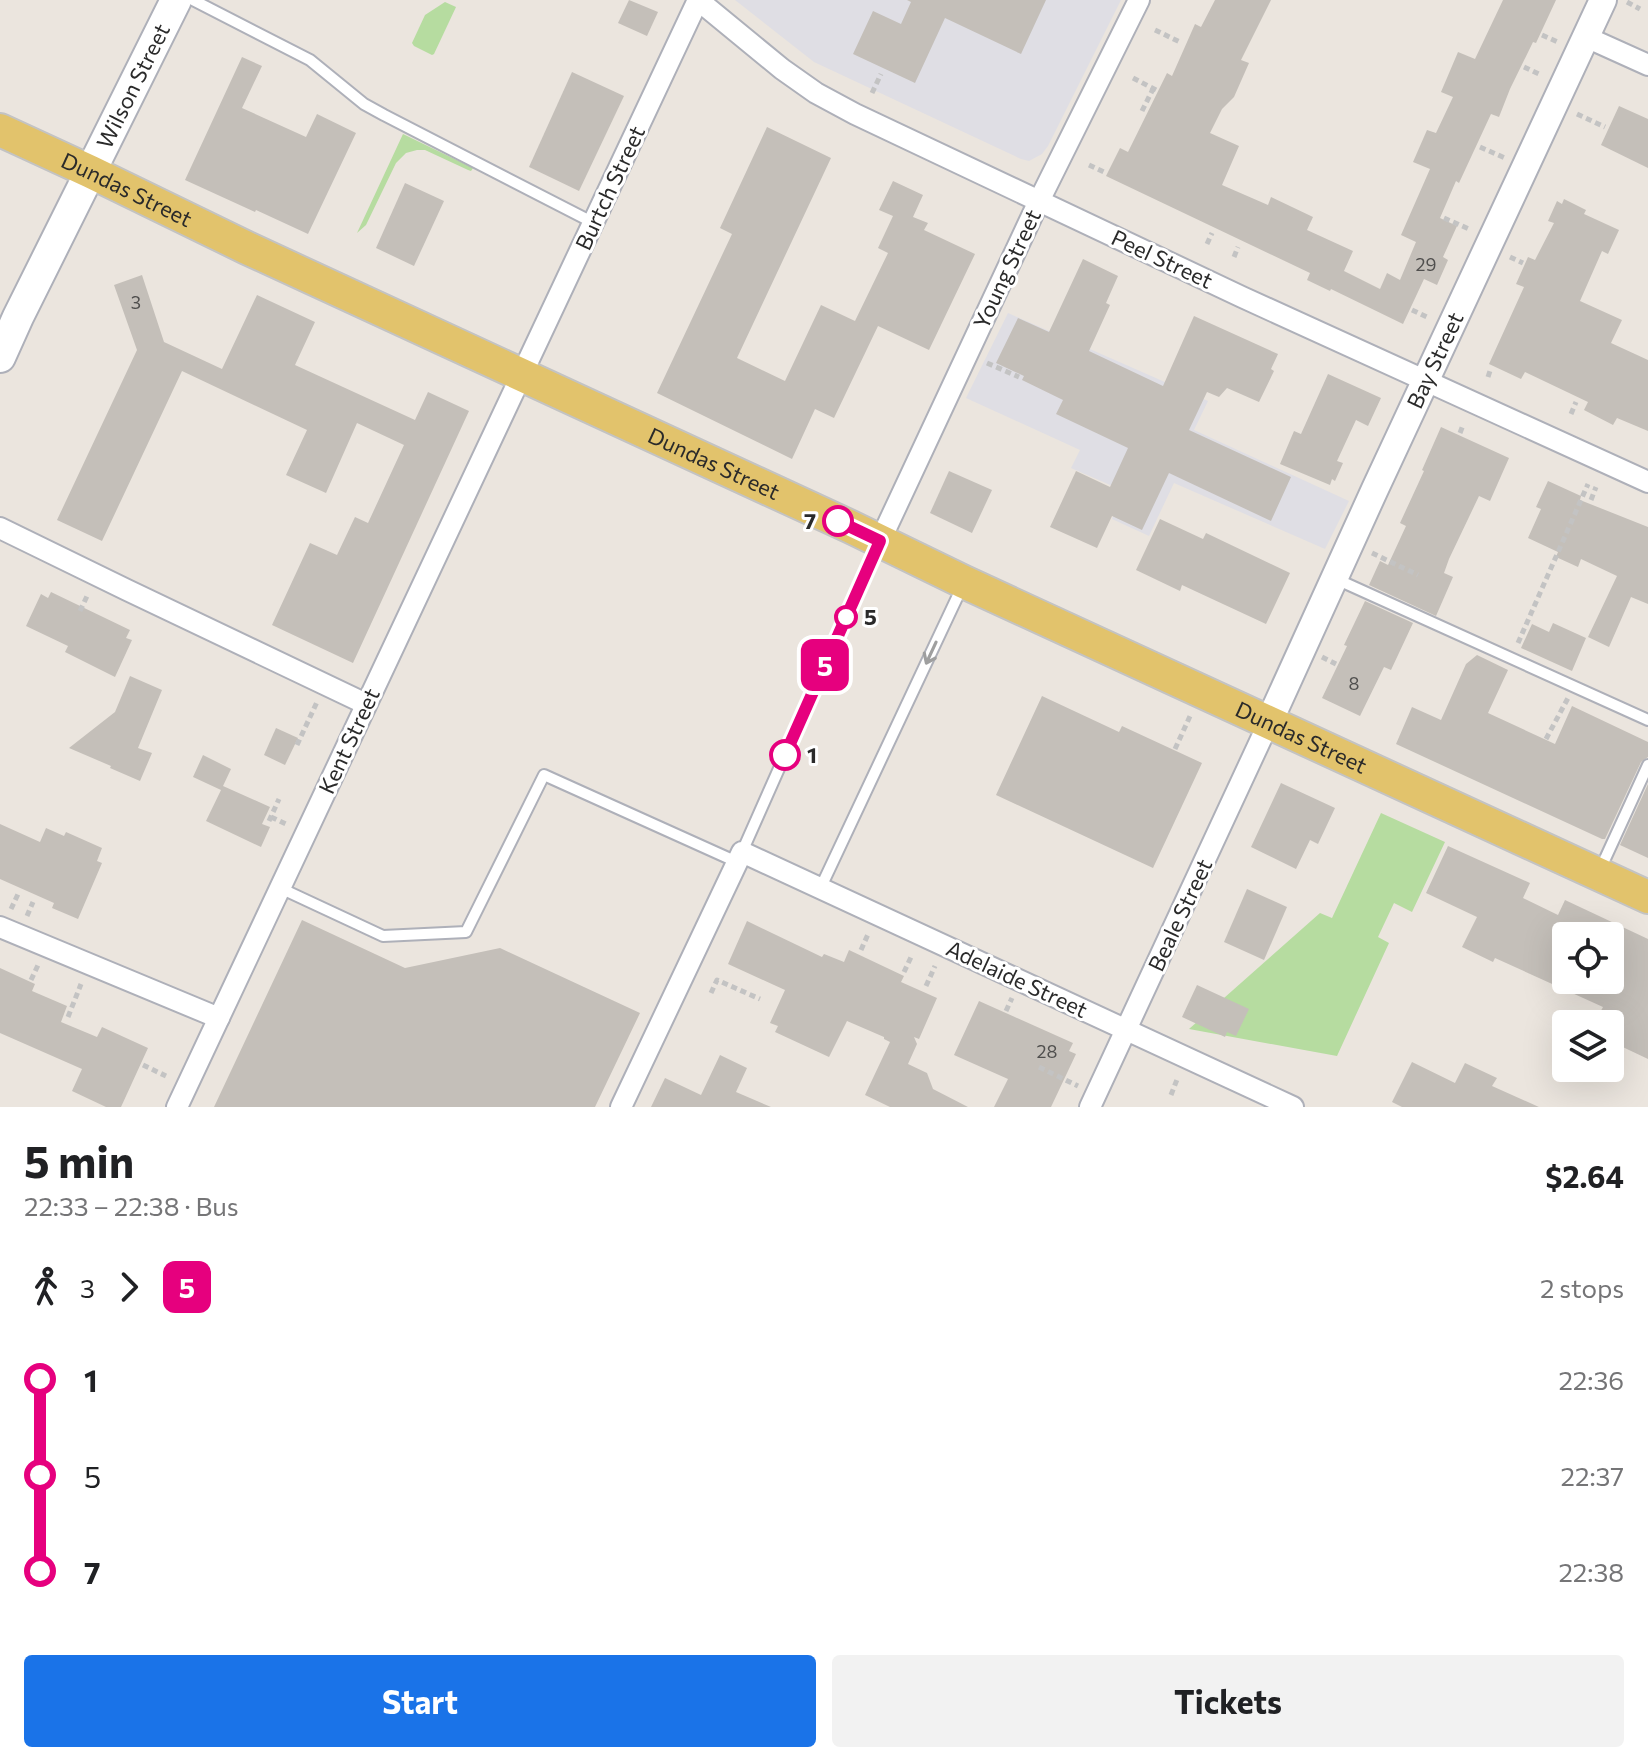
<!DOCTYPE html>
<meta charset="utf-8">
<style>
body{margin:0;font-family:Commissioner,sans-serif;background:#f2f2f2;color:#202124;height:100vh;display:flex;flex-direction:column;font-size:30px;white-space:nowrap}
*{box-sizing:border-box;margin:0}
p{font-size:26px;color:#757577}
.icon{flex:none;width:44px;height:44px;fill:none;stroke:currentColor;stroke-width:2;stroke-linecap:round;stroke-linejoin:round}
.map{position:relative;height:1107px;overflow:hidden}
.drawer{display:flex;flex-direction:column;background:#fff;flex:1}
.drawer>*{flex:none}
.badge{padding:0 16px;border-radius:12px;font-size:28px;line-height:52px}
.controls{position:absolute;left:1552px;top:922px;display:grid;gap:16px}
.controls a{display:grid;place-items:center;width:72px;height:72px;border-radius:8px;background:#fff;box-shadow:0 8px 32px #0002;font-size:40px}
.map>.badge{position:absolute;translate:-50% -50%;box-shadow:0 0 0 4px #fff}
.legs{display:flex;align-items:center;gap:12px;height:88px;padding:0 24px;font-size:26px}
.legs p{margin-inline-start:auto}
.headline{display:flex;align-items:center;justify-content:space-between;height:136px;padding:0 24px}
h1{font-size:44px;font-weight:700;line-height:60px}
.primary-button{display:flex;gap:16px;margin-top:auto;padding:16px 24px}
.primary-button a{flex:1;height:92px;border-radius:8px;background:#1a73e8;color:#fff;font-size:32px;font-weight:700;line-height:92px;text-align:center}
.primary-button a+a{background:#f2f2f2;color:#202124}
ul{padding:0 24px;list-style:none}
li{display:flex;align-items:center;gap:28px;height:96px;font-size:30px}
li i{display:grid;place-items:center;width:12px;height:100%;margin:0 10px;background:currentColor}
li i::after{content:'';width:20px;height:20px;margin:-10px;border:6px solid;border-radius:50%;background:#fff}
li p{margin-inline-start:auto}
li:first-child i{background:linear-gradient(#0000 50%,currentColor 0)}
li:last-child i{background:linear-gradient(currentColor 50%,#0000 0)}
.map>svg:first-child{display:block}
</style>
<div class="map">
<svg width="1648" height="1107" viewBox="0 0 1648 1107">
<rect width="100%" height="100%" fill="#ebe5de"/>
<g fill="#dfdee4">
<path d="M735,0h386l-73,146 -6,8 -13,7 -8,-2 -207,-97z"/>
<path d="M1008,313l200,88 -14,29 155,71 -24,48 -151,-66 -25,53 -37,-17 12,-28 -53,-23 9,-18 -114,-52z"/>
</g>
<g fill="#b6dca0">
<path d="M445,2l11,5 -22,47 -2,1 -18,-9 -2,-3 13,-28z"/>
<path d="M403,134l70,34 -2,3 -3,-1 -43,-20h-8l-11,3 -10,10 -30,62 -9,8z"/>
<path d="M1381,813l64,29 -33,70 -18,-9 -16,34 11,6 -52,113 -148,-27 131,-116 12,5z"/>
</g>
<g fill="#c4bfb9" fill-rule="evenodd">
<path d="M629,0l29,12 -11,24 -29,-13z"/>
<path d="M907,0h139l-25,54 -76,-36 -30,65 -62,-29 20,-43 28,13 10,-22z"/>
<path d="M1215,0h56l-30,60 8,3 -15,34 -12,12 -12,24 29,13 -17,39 46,20 3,-8 42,20 -6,13 46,21 -9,20 36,18 7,-16 13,7 16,-38 -15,-7 29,-66 -17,-7 14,-32 9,3 17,-36 -12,-5 17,-40 17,7 28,-59h53l-20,43 -3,-1 -23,47 -11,28 -8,-3 -32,69 -3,-2 -16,37 17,8 -14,31 5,3 -11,25 -13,-6 -21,45 -72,-35 -1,2 -23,-11 3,-7 -204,-97 14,-28 8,4 39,-79 5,3 23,-52 6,3z"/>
<path d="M242,57l20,9 -20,42 64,29 11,-23 39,19 -48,101 -52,-24 -1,2 -70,-32z"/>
<path d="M572,72l52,24 -45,95 -50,-24z"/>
<path d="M1619,106l29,13v49l-47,-23z"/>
<path d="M767,127l64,31 -94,200 48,23 36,-76 34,16 33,-68 -10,-5 15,-32 -14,-6 14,-29 30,14 -10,22 15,6 -4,7 51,24 -46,96 -51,-24 -44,92 -19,-9 -23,50 -135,-66 75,-159 -12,-6z"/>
<path d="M405,183l39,18 -30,65 -38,-18z"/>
<path d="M1564,199l22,11 -2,4 35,16 -11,24 -6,-3 -22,50 42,19 -11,23 37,17v71l-31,-13 -4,7 -29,-15 4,-8 -63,-30 -4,7 -32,-15 35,-77 -8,-3 12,-27 7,3 19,-37 -6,-2 9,-20 5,3z"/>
<path d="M1083,259l35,17 -12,27 4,2 -21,46 74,35 31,-70 84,38 -7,15 3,2 -15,31 -32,-14 -8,9 -12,-5 -18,38 102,47 -20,44 -102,-48 -27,57 -30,-14 -15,32 -47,-21 26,-56 34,16 18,-39 -72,-34 7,-14 -41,-20 2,-4 -28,-13 22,-45 31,14z"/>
<path d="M142,275l22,67 58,27 35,-74 58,27 -20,43 120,55 13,-28 41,19 -116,252 -81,-38 38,-82 27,12 18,-38 13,6 36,-78 -47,-22 -31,70 -40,-18 21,-45 -125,-59 -80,170 -45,-21 80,-170 -23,-65z"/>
<path d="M1328,374l53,24 -13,28 -12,-6 -19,41 6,2 -8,18 -3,-2 -2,6 -50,-21 14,-33 7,3z"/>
<path d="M1441,427l68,31 -19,43 -11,-5 -30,63 -5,14 9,4 -17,39 -67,-31 11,-24 8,4 18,-39 -6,-3 24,-52 -2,-1z"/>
<path d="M949,471l43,19 -20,43 -42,-20z"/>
<path d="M1548,481l33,15 -1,4 68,27v77l-17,-7 -22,50 -21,-10 29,-61 -36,-17 -3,8 -22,-10 2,-5 -30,-14 13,-29 -5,-2z"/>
<path d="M1160,519l43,20 3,-6 84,40 -24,51 -84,-39 -2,6 -44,-21z"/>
<path d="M51,592l79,38 -4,8 6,2 -17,37 -50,-25 3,-6 -42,-20 15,-32 7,4z"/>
<path d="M1365,601l48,22 -22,47 -7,-3 -24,49 -38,-18 25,-52 -3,-1z"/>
<path d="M1553,623l33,15 -14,33 -51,-23 11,-24 17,8z"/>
<path d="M1477,655l31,15 -20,43 67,31 17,-38 76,36v15l-7,5 -36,77h-3l-206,-95 16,-37 29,13 25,-56z"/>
<path d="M130,676l32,14 -24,58 14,5 -12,28 -30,-13 1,-2 -42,-18 46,-36z"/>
<path d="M1042,696l77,36 3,-6 80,37 -49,105 -157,-73z"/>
<path d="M276,728l22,10 -13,27 -21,-10z"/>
<path d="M203,755l28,14 -8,17 47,21 -8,17 8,3 -9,20 -55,-26 15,-31 -28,-13z"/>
<path d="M1281,783l54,25 -17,36 -8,-4 -14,29 -45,-22z"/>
<path d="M1648,784v74l-28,-13z"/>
<path d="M0,824l40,18 6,-14 18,8 2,-4 36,16 -5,13 5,2 -24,56 -26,-11 2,-5 -54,-24z"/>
<path d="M1448,846l82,37 -7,15 35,17 7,-15 83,39v120l-38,-18v-17h-16l9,-17 -108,-49 -2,4 -31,-15 15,-30 -51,-24zM1566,936h44v44h-44z"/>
<path d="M1247,889l40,18 -23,53 -40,-18z"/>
<path d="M302,920l103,48 95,-20 140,65 -45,94h-381z"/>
<path d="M747,921l75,36 2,-3 20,8 5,-12 55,26 -3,6 36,16 -18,41 -5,-2 3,7 -9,20 19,9 6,16 35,18h-78l-25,-12 25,-53 -6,-3v-2l-37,-16 -18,36 -54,-25 3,-6 -8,-3 15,-33 -57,-26z"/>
<path d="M0,968l35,16 -3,7 35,15 -6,16 36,15 5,-10 46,21 -27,59h-15l-34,-16 10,-22 -82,-36z"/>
<path d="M1197,985l52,24 -13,27 -9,-4 -2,5 -43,-20z"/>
<path d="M979,1001l94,42 -4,8 7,3 -25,53h-57l14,-28 -54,-24z"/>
<path d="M720,1055l27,13 -11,24 35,15h-120l14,-29 36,17z"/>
<path d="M1412,1062l43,21 10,-20 32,15 -5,8 47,21h-137l-10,-5z"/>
</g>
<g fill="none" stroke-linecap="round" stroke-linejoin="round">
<defs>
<g id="service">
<path d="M193,0l117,60 54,44 20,11 210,108"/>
<path d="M1336,579l312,141"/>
<path d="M742,852l137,-309"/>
<path d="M1599,872l49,-107"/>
<path d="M280,888l103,48 83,-4 78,-157 193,87"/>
<path d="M820,889l142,-302"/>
</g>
<g id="minor">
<path d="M698,0l84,69 34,24 39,21 387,183 406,185"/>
<path d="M1586,37l62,28"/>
<path d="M0,528l127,62 239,114"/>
<path d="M880,541l159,-340 100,-201"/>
<path d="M0,927l219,91"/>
<path d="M177,1107c175,-368 348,-737 521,-1107"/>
<path d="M621,1107l121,-255 551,255"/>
<path d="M1090,1107l179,-385"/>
</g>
<g id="tertiary">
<path id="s1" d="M1269,722l106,-233 228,-489"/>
</g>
<g id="secondary">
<path id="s2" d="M0,357l18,-40 158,-317"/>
</g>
<g id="primary">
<path id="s3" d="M0,130l91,42 156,76 604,279 113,55 684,315"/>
</g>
</defs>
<use href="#service" stroke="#aeb0b9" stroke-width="14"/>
<use href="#minor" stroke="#aeb0b9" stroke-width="24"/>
<use href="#tertiary" stroke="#aeb0b9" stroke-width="30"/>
<use href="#secondary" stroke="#aeb0b9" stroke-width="34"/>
<use href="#primary" stroke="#c3c3c3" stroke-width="36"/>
<g stroke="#c3c3c3" stroke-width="5" stroke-dasharray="6 4" stroke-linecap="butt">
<path d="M1627,2l13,7"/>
<path d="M1155,30l27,13"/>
<path d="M1542,35l18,8"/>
<path d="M1524,67l17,8"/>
<path d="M1133,78l23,12"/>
<path d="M872,93l9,-19"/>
<path d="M1142,111l11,-22"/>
<path d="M1577,114l28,13"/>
<path d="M1480,147l25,11"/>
<path d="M1089,165l15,7"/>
<path d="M1444,218l25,11"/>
<path d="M1207,244l5,-11"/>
<path d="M1234,257l4,-10"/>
<path d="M1510,257l13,6"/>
<path d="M1412,310l17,8"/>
<path d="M987,363l32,14"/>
<path d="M1488,377l3,-9"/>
<path d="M1571,414l5,-12"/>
<path d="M1460,433l3,-8"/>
<path d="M1591,500l5,-13"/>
<path d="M1372,553l46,22"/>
<path d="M80,611l8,-17"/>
<path d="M1518,643l70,-159"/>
<path d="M1322,657l14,7"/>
<path d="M1546,739l22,-41"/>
<path d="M297,745l20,-43"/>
<path d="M1175,749l16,-35"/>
<path d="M271,817l17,8"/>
<path d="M269,821l10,-22"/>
<path d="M11,909l8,-17"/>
<path d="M27,916l6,-14"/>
<path d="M861,950l8,-18"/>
<path d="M904,972l8,-17"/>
<path d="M31,980l8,-17"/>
<path d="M926,986l9,-20"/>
<path d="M711,993l6,-13 43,19"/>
<path d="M1006,1011l6,-13"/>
<path d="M68,1017l13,-33"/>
<path d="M143,1065l23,11"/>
<path d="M1039,1067l39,19"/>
<path d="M1171,1095l7,-18"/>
</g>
<use href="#service" stroke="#fff" stroke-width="10"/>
<use href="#minor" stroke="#fff" stroke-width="20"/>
<use href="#tertiary" stroke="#fff" stroke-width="26"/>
<use href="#secondary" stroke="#fff" stroke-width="30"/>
<use href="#primary" stroke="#e2c36c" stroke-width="32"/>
</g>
<defs><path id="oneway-shaft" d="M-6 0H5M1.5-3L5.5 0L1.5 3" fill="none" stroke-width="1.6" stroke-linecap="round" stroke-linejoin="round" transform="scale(2)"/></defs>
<use stroke="#9f9f9f" href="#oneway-shaft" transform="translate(931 653) rotate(115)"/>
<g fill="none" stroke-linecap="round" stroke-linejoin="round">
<defs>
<path id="line-1" d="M785,755l95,-214 -42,-20"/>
</defs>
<use href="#line-1" stroke="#fff" stroke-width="18"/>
<use href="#line-1" stroke="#e6007e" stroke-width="12"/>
</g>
<g fill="#fff" stroke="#e6007e" stroke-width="4">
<circle cx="838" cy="521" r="14"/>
<circle cx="846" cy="617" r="10"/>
<circle cx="785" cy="755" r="14"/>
</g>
<g text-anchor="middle" stroke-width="6" stroke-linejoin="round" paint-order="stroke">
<g font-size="18" fill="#504f4e">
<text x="1426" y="271">29</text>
<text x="136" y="309">3</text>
<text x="1354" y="690">8</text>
<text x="1047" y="1058">28</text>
</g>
<g font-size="22" fill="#2a2a2a" stroke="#fff">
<text dy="8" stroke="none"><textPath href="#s2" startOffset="302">Wilson Street</textPath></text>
<text transform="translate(610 188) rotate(-65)" y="8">Burtch Street</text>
<text dy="8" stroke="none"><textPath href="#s3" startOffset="140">Dundas Street</textPath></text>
<text transform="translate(1162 259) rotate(25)" y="8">Peel Street</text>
<text transform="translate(1007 269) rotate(-65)" y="8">Young Street</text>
<text dy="8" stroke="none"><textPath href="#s1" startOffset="398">Bay Street</textPath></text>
<text dy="8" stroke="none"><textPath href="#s3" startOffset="788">Dundas Street</textPath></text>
<text dy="8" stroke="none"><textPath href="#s3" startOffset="1436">Dundas Street</textPath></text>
<text transform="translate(349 741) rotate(-65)" y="8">Kent Street</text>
<text transform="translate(1180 915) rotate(-65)" y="8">Beale Street</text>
<text transform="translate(1017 979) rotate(25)" y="8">Adelaide Street</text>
</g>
<g font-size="22" font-weight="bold" fill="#2a2a2a" stroke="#fff" text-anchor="start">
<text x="816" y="529" text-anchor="end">7</text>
<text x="864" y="625">5</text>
<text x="807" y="763">1</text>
</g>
</g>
</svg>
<div class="controls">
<a><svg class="icon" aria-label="locate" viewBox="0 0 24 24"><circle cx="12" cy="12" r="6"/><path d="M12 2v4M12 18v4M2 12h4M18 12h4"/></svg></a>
<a><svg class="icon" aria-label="layers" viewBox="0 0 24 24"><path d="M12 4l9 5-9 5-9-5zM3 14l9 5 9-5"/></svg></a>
</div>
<b class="badge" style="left:825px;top:665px;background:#e6007e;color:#fff">5</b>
</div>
<section class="drawer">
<div class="headline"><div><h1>5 min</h1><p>22:33 – 22:38 · Bus</p></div><b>$2.64</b></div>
<div class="legs"><svg class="icon" aria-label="walk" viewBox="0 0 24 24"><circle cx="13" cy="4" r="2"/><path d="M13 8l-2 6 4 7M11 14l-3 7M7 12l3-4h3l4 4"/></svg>3<svg class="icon" aria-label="forward" viewBox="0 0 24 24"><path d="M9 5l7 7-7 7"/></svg><b class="badge" style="background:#e6007e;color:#fff">5</b><p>2 stops</p></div>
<ul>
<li><i style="color:#e6007e"></i><b>1</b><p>22:36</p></li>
<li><i style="color:#e6007e"></i><span>5</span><p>22:37</p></li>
<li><i style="color:#e6007e"></i><b>7</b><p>22:38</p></li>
</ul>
<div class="primary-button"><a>Start</a><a>Tickets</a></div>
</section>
